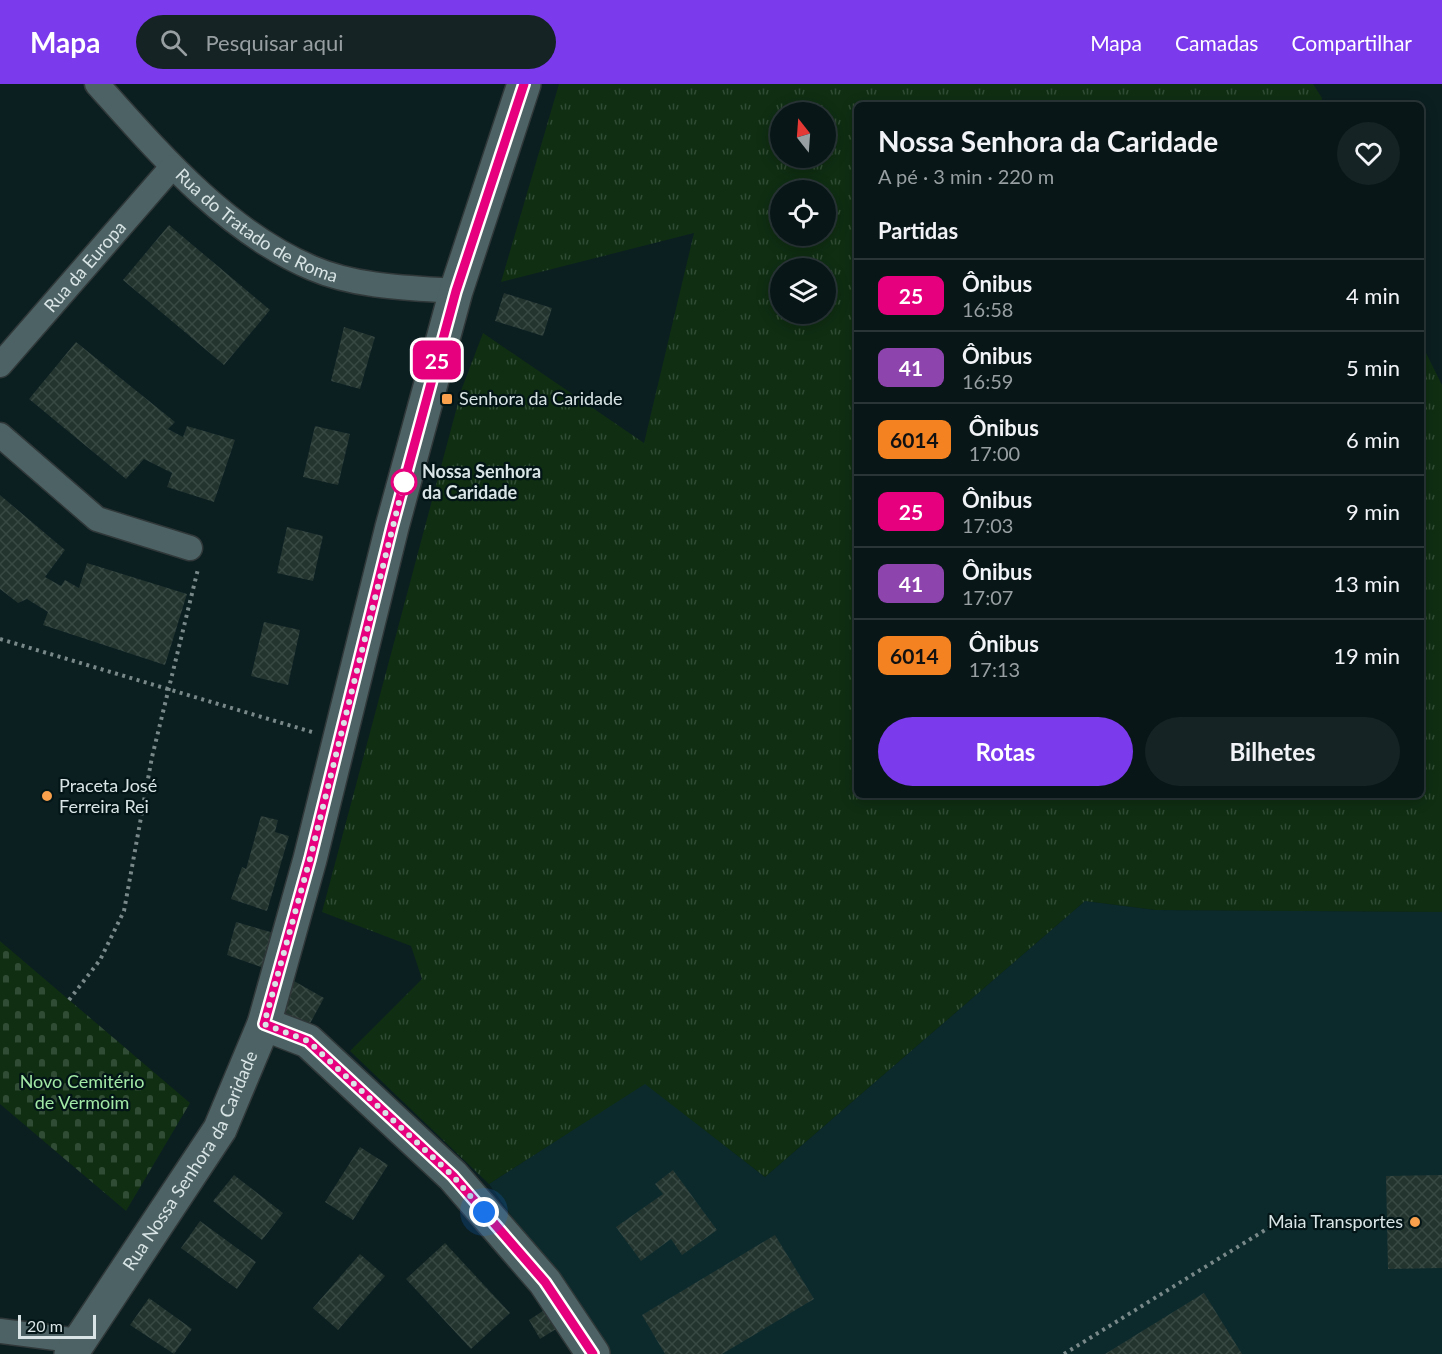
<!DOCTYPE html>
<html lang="pt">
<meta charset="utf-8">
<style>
body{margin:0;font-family:Lato,sans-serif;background:#162325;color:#f1f3f6;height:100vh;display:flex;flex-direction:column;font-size:22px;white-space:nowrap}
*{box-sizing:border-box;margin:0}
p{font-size:20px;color:#989fa2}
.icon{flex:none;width:33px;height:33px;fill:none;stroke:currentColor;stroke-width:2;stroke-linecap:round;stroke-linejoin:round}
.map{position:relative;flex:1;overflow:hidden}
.panel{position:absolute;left:854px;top:18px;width:570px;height:696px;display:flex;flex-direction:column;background:#081618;border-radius:9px;box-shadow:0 3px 15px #0003,0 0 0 2px #293537}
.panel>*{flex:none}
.badge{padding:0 12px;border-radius:9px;font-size:21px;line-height:39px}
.needle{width:39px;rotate:343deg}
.controls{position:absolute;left:770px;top:18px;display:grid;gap:12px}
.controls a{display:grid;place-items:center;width:66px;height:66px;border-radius:50%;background:#081618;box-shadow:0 3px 15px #0003,0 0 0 2px #293537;font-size:30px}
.scale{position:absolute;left:18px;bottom:15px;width:78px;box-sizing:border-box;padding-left:6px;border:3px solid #d8e4e5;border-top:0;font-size:16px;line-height:21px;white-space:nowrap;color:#d8e4e5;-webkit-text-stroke:4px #031516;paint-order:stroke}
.you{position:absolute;width:30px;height:30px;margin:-15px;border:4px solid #fff;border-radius:50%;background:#1a73e8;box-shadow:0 0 0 9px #1a73e833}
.map>.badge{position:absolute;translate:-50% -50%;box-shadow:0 0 0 3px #fff}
h2{padding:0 24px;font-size:22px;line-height:54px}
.round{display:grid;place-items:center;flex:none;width:63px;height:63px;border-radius:32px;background:#162325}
.headline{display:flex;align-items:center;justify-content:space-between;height:102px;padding:0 24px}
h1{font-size:28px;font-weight:700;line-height:45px}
.action{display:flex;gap:12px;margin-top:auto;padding:12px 24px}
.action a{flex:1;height:69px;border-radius:36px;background:#7c3aed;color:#fff;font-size:24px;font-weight:700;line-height:69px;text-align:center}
.action a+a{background:#162325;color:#f1f3f6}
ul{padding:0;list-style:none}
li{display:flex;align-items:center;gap:18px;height:72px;padding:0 24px;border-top:2px solid #293537}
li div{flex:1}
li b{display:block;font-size:22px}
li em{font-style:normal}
li .badge{min-width:66px;font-weight:700;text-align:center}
header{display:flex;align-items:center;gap:36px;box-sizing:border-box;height:84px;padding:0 30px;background:#7c3aed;color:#fff}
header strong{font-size:28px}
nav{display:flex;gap:33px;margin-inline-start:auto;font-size:21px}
.search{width:420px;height:54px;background:#162325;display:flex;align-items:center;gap:15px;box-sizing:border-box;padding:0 21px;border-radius:33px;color:#989fa2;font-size:22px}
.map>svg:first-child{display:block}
</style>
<header>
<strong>Mapa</strong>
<div class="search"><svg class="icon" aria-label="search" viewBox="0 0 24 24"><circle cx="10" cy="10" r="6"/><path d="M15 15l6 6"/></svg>Pesquisar aqui</div>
<nav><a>Mapa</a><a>Camadas</a><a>Compartilhar</a></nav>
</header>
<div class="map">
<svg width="1442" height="1270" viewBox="0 0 1442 1270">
<defs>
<pattern id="grass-tufts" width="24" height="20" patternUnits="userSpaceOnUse" patternTransform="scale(1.5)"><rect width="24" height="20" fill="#0f2e12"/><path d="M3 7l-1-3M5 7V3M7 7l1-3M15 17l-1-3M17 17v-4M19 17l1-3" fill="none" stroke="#314c34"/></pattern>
<pattern id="cemetery-stones" width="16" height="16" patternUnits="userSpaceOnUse" patternTransform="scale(1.5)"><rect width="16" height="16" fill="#0f2e12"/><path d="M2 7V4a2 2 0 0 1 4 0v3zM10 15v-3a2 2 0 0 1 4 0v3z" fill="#314c34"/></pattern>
<pattern id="building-cross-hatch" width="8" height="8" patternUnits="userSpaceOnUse" patternTransform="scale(1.5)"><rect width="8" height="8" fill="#23342f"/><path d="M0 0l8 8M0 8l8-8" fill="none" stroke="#384843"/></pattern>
</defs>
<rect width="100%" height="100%" fill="#0b1e20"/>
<path fill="#0c2a2c" d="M1085,817l71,9 286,2v442h-833l-120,-170 156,-101 120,94z"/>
<path fill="url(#grass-tufts)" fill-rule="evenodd" d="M559,0h754l9,14 -1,7h-465v690h564l1,-452 21,42v527l-286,-2 -71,-9 -320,276 -120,-93 -156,100 -139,-133 72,-72 -11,-33 -89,-34 140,-524 21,-55 161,110 50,-210 -193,49zM780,28h45v46h-45zM780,106h45v46h-45zM780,184h45v46h-45z"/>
<path fill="url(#cemetery-stones)" d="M0,857l190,162 -64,108 -126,-107z"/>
<g fill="url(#building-cross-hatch)">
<path d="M169,141l101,85 -46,55 -101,-85z"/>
<path d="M504,209l48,15 -9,28 -48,-15z"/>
<path d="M344,243l31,10 -15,52 -29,-8z"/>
<path d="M76,258l99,80 -7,7 15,8 4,-11 48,14 -21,62 -47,-15 5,-14 -28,-14 -18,20 -97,-80z"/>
<path d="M315,342l35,8 -12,51 -35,-8z"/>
<path d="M0,411l65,55 -20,27 16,9 4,-6 14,8 8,-25 100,31 -22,71 -122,-40 5,-13 -21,-13 -9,4 -18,-14z"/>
<path d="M287,443l36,9 -10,45 -36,-8z"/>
<path d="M264,538l36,8 -12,55 -37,-9z"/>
<path d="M261,732l17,4 -3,12 14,4 -22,75 -36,-12 11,-32 4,2z"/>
<path d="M236,838l38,11 -10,35 -37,-13z"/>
<path d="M294,897l30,17 -16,29 -30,-17z"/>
<path d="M360,1063l28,18 -35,55 -28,-18z"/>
<path d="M673,1086l44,60 -35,25 -11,-16 -30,22 -25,-34 47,-33 -8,-10z"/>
<path d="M234,1091l49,38 -21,27 -49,-39z"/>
<path d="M1442,1091v93l-54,1 -2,-93z"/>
<path d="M200,1137l56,41 -19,27 -56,-41z"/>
<path d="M775,1151l39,64 -92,55h-57l-23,-39z"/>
<path d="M445,1159l65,70 -39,36 -65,-70z"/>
<path d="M360,1170l25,22 -47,54 -25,-22z"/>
<path d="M1204,1209l38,61h-137z"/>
<path d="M149,1214l43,31 -18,25 -44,-29z"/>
<path d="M552,1221l12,19 -24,15 -11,-19z"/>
</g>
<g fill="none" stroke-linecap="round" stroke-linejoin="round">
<defs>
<g id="street">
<path id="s1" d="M97,0c61,68 128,147 215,184 44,19 97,20 144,23"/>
<path id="s2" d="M0,281l172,-198"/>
<path d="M0,351l97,84 93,29"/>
<path d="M0,1247l79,10"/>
</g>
<g id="secondary">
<path d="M264,940l44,17 145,135 92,106 48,72"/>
<path id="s3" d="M71,1270l149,-225 44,-105 46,-165 82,-332 64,-236 68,-207"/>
</g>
</defs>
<use href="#street" stroke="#303839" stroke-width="27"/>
<use href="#secondary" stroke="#303839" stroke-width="36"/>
<g stroke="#798889" stroke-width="4" stroke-dasharray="3 4.5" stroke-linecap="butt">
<path d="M0,555l312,93"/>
<path d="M69,916l31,-40 24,-49 28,-154 46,-188"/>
<path d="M1064,1270l219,-135"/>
</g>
<use href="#street" stroke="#4d6264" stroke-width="24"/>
<use href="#secondary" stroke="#4d6264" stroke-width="33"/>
</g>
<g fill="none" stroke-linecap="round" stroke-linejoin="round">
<defs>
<path id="line" d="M524,0l-68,207 -64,236 -82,332 -46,165 44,17 145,135 92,106 48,72"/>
</defs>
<use href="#line" stroke="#fff" stroke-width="14"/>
<use href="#line" stroke="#e6007e" stroke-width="9"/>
<path stroke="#d8e4e5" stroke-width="6" stroke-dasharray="0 10.8" d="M404,398l-94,377 -46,165 44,17 145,135 31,36"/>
</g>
<g fill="#f8a04b" stroke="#031516" stroke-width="2">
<rect x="441" y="309" width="12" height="12" rx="3"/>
<circle cx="47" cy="712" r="6"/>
<circle cx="1415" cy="1138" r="6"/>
</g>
<circle fill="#fff" stroke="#e6007e" stroke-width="3" cx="404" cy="398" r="12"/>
<g text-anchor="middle" stroke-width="4.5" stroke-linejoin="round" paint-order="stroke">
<g font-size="18" fill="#d8e4e5" stroke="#031516">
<text dy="6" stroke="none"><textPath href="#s1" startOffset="216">Rua do Tratado de Roma</textPath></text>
<text dy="6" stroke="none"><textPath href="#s2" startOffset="130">Rua da Europa</textPath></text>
<text dy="6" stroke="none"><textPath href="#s3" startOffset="228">Rua Nossa Senhora da Caridade</textPath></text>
</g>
<g font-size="18" fill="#d8e4e5" stroke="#031516" text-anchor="start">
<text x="459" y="321">Senhora da Caridade</text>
<text x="59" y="708">Praceta José<tspan x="59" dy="21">Ferreira Rei</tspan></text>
<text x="1403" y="1144" text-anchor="end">Maia Transportes</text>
</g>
<g font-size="18" font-weight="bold" fill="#d8e4e5" stroke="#031516" text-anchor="start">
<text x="422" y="394">Nossa Senhora<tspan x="422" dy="21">da Caridade</tspan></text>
</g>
<g font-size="18" fill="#a2e8a6" stroke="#031516">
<text x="82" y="1004">Novo Cemitério<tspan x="82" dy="21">de Vermoim</tspan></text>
</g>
</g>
</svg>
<div class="controls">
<a><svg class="needle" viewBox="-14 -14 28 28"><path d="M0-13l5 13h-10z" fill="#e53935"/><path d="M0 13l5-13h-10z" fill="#989fa2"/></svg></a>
<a><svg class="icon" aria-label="locate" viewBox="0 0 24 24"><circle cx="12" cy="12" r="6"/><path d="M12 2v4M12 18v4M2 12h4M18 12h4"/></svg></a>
<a><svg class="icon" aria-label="layers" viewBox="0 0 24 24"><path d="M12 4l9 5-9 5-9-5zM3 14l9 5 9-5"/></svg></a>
</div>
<div class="scale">20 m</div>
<div class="you" style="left:484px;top:1128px"></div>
<b class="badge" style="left:437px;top:276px;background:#e6007e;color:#fff">25</b>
<section class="panel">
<div class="headline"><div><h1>Nossa Senhora da Caridade</h1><p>A pé · 3 min · 220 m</p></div><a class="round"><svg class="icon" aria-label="heart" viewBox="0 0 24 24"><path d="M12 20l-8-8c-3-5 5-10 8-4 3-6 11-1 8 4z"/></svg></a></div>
<h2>Partidas</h2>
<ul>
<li><span class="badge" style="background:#e6007e;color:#fff">25</span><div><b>Ônibus</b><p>16:58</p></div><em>4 min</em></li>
<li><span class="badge" style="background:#8e44ad;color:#fff">41</span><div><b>Ônibus</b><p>16:59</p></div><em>5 min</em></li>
<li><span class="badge" style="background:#f58220;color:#111">6014</span><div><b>Ônibus</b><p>17:00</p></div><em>6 min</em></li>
<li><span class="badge" style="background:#e6007e;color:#fff">25</span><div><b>Ônibus</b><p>17:03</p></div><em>9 min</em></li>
<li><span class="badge" style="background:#8e44ad;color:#fff">41</span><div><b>Ônibus</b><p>17:07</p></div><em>13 min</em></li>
<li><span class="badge" style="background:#f58220;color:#111">6014</span><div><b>Ônibus</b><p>17:13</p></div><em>19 min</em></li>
</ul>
<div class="action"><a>Rotas</a><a>Bilhetes</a></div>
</section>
</div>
